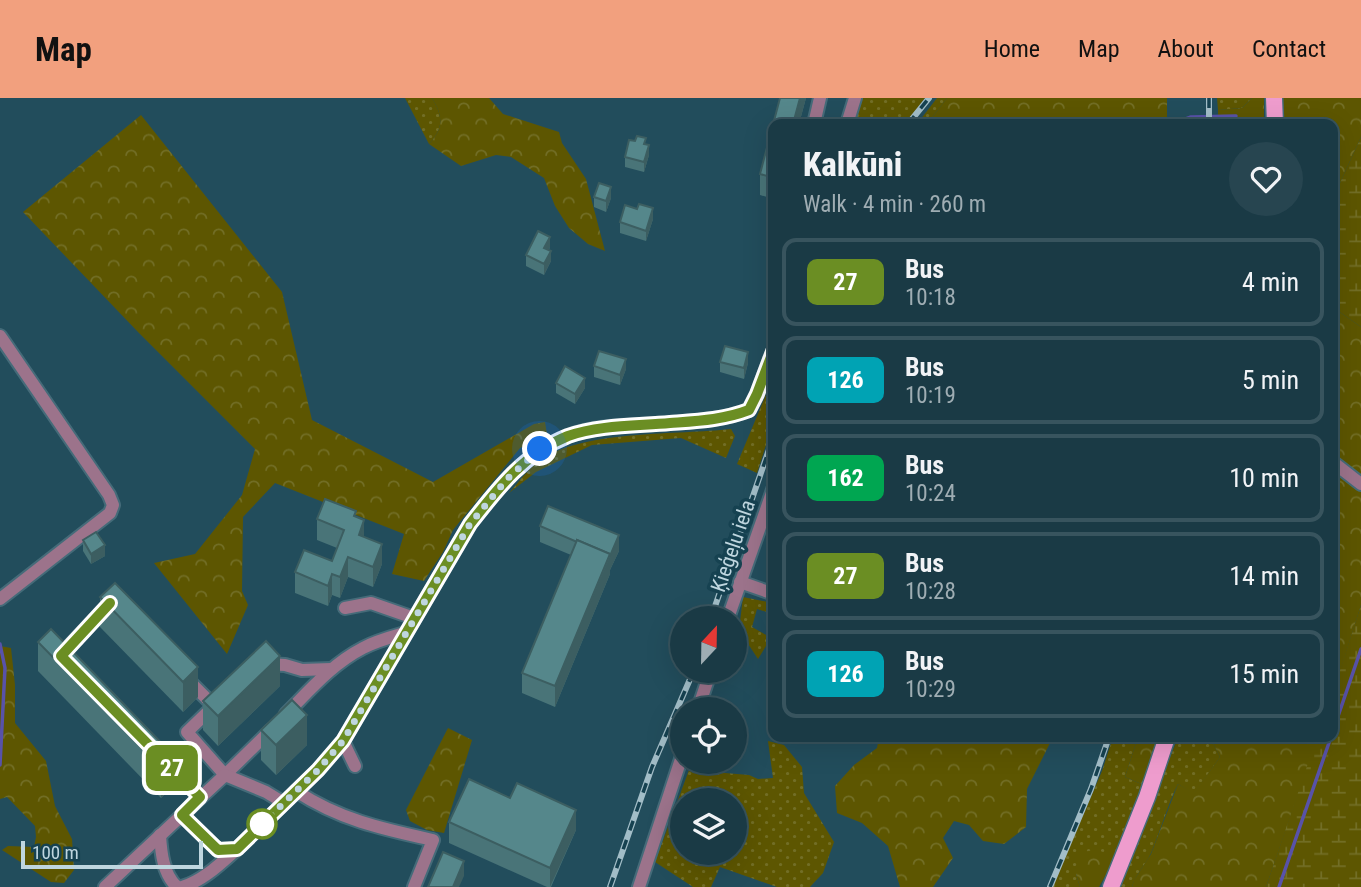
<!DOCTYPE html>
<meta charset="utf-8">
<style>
body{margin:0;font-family:"Roboto Condensed",sans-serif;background:#274550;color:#f1f3f6;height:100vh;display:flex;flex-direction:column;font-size:26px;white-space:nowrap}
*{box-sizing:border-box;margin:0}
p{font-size:23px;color:#9fadb3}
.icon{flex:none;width:38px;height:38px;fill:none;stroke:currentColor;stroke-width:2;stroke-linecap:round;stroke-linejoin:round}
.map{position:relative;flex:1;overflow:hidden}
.details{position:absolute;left:768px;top:21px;width:570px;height:623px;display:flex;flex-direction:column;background:#1a3a45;border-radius:14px;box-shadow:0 7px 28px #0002,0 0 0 2px #38545e}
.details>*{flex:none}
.badge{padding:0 14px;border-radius:10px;font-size:24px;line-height:46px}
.needle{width:46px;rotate:22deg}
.controls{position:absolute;left:670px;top:508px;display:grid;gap:14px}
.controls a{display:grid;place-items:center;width:77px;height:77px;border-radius:50%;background:#1a3a45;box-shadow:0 7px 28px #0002,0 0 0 2px #38545e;font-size:35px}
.scale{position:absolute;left:21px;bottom:18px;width:182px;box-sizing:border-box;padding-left:7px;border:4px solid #bfd6df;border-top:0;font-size:19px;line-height:24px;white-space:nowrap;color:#bfd6df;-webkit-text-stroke:5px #164251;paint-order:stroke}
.you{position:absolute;width:35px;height:35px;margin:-18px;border:5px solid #fff;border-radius:50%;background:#1a73e8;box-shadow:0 0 0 10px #1a73e833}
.map>.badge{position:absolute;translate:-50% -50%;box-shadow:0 0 0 4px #fff}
.round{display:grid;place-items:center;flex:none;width:74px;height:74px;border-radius:37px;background:#274550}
.head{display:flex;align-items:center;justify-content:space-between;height:119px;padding:0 35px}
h1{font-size:33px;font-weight:800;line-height:52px}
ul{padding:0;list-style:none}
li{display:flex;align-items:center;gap:21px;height:88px;margin:0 14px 10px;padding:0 21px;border:4px solid #38545e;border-radius:14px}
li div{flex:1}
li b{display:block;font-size:26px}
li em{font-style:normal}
li .badge{min-width:77px;font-weight:700;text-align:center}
header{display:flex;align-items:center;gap:42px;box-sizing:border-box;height:98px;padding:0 35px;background:#f2a07e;color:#111}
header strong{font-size:33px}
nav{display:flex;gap:38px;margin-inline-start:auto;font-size:24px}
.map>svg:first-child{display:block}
</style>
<header>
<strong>Map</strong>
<nav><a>Home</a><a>Map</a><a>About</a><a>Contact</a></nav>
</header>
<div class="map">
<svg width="1361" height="789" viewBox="0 0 1361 789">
<defs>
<pattern id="grass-dots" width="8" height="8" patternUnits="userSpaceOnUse" patternTransform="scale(1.75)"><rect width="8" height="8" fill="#5d5601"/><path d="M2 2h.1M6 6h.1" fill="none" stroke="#726e26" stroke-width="1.8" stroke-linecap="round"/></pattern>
<pattern id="forest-crowns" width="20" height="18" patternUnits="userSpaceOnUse" patternTransform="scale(1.75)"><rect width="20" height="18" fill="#5d5601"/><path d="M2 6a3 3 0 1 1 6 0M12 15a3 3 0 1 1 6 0" fill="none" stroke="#726e26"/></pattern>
<pattern id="wetland-marsh" width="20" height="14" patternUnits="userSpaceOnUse" patternTransform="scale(1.75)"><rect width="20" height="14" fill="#5d5601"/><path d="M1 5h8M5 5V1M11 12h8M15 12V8" fill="none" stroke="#726e26"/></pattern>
</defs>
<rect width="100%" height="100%" fill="#224d5c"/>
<g fill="url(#grass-dots)" fill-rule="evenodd">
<path d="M405,0h27c11,18 12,30 -3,46z"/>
<path d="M861,0h64l-19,26h-51z"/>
<path d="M937,0h10l-20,26h-10z"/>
<path d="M1217,0h35l-10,10 -24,2z"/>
<path d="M773,280v45l-16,50 -20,-9z"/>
<path d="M731,331l4,7 -9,22 -45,-20 -89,7 -56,27 -27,21c11,-12 20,-26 34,-35 46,-28 135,-23 188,-29z"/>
<path d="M743,499l30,6v11l-16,-5 -5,18 16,9 -2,10 -8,13 -19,-29z"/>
<path d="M1113,639h25l-13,40 21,9 -29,69 -41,19 4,13h-28l50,-116z"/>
<path d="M1178,639h32l10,20 -26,37 -16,-10c-11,22 -17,46 -27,69 -5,12 -16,21 -19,34h-12z"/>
<path d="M768,643l16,4 18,22 2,26 30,49 -11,31 -13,14h-33l-57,-20 -9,20h-18l-38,-25 34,-92 60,5 9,4 15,-1zM682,702h53v52h-53z"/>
</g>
<g fill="url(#forest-crowns)">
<path d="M432,0h57l14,16 56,18 3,11 24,36 19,72 -17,-7 -19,-16 -14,-22 -11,-28 -33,-21 -15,-2 -35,11 -32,-22c15,-16 14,-28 3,-46z"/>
<path d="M947,0h220v26h-240z"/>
<path d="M1252,0h12v26h-46v-14l24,-2z"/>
<path d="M1278,0h83v39l-27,59v-72h-57z"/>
<path d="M141,17l141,177 30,128 121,62 101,-58 11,-2 2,12 -27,14 -67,82 -10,22 -19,29 -32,-7 12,-40 -129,-51 -32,34 -1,74 6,14 -21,49 -73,-91 41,-9 47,-59 13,-46 -117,-117 -115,-120z"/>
<path d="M1334,210l27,19v278l-27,86z"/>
<path d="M0,548l11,2 4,37v38l31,38 9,45 17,33 2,31 -10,13 -13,-1 -49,-32 6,-4 26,1 2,-10 -1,-11 -28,-29 -7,2z"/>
<path d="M448,630l24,12 -28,93 -17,-3 -17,-9 -4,-11z"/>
<path d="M879,639h174l-26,52 -1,38 -22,17 -21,-3 -14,-16 -15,-4 -11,17 10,20 -20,29h-33l-12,-41 -26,-23 -25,-10 -2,-27 19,-21 23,-17z"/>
<path d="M1138,639h22l-14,49 -21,-9z"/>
<path d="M1210,639h108l-52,150h-134l2,-7 17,-26 27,-70 16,9 26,-36z"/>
<path d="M1094,752l23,5 -18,32h-19l-4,-13 2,-21z"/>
</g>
<g fill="url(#wetland-marsh)">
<path d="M1361,39v190l-27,-19v-112z"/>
<path d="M1361,507v282h-95l51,-150h17v-48z"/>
</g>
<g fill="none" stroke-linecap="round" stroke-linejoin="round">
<g stroke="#5852a9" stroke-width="3.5">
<path d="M1172,26l19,-7 45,-1"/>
<path d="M0,546l5,24 -5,97"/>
<path d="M1334,630l27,-79"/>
<path d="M1279,789l52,-150"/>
</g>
<defs>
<g id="minor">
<path d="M814,26l6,-26"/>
<path d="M847,26l8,-26"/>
<path d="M0,238l109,159 4,10 -3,8 -110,86"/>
<path d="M1334,365l27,21"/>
<path d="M740,484l34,12"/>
<path d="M345,510l26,-5 43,15"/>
<path d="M728,520l46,-131"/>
<path d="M64,562l-4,-4 50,-53 2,1"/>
<path d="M266,566l19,1 17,5 29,-1"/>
<path d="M187,581l27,27"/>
<path d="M215,607l-28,27 38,43 46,-45"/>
<path d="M698,611l13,-39"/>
<path d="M286,616c24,-24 46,-50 77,-66 13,-7 28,-11 42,-15"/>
<path d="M343,643l12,25"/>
<path d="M163,661l37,38"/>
<path d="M296,693c44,29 87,38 137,49l-19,47"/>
<path d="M284,705l-18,-11 -41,-17 -43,40 36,35 19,-1 81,-79 25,-29 127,-217c28,-36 55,-71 98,-88 31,-12 69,-10 102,-13 27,-2 53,-3 79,-13l8,-16 17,-45"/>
<path d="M160,737c1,17 3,39 17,52"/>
<path d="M105,789l77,-72"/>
<path d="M182,789c21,-6 39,-24 55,-38"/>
<path d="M639,789l43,-131"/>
</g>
<g id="major">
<path d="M1274,0l1,26"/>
<path d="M1111,789l36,-90 20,-60"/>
</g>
</defs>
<use href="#minor" stroke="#456b79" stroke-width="16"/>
<use href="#major" stroke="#456b79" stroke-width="19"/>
<use href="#minor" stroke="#9c738b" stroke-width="12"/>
<use href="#major" stroke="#ee9ccd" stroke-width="16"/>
<defs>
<g id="rail">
<path d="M1209,0v26"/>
<path d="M908,26l21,-26"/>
<path d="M711,520l63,-183"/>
<path d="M610,789l42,-120 42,-97"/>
<path d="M1050,789l41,-98 18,-52"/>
</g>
</defs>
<use href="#rail" stroke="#a2bdc7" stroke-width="6"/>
<use href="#rail" stroke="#164251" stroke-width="3.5" stroke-dasharray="10" stroke-linecap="butt"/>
</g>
<g fill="#497478">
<path d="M780,0h26l-7,26h-25v75l-14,-4v-21z"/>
<path d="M646,46l3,11 -5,17 -19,-5v-10z"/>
<path d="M594,99l17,1 -5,14 -12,-5z"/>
<path d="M653,121l-7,22 -26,-8v-11z"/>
<path d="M550,149l-1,3 2,11 -7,14 -18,-9v-11z"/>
<path d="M720,264l28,1 -4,16 -24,-7z"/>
<path d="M594,268l32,3 -6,16 -26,-8z"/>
<path d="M556,285l29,5 -10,16 -19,-11z"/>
<path d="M356,419l8,20 18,27 -9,23 -25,-10 -8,21 -8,-3 -4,11 -33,-13v-21l37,-11 5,-13 -20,-8v-21z"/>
<path d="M540,428l79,25 -9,19v4l-55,133 -33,-14v-20l49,-118 -31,-13z"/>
<path d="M83,442l22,16 -14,8 -8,-13z"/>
<path d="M100,499l98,100 -15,15 -83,-85z"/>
<path d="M38,544l136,114v30l-13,12 -123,-127z"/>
<path d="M280,588l-62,60 -15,-16v-29z"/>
<path d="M261,632l46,15 -31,30 -15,-15z"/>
<path d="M449,724l127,8 -25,57h-4l-98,-44z"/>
</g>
<g fill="#3c5e61">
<path d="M800,0h6l-7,26h-6z"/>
<path d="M649,47v10l-5,17v-10z"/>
<path d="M611,89v11l-5,14v-11z"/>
<path d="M653,110v11l-7,22v-10z"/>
<path d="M550,139v10l-6,11v-10z"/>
<path d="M551,153v10l-7,14v-11z"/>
<path d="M748,254v11l-4,16v-11z"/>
<path d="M626,261v10l-6,16v-10z"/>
<path d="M585,280v10l-10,16v-10z"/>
<path d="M364,422v21l-5,-6z"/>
<path d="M619,437v16l-9,19v4l-55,133v-21z"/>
<path d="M382,446v20l-9,23v-20z"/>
<path d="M105,447v11l-14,8v-10z"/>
<path d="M348,459v20l-8,21v-21z"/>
<path d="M332,476v21l-4,11v-20z"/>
<path d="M280,558v30l-62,60v-30z"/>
<path d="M198,569v30l-15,15v-30z"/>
<path d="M307,617v30l-31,30v-30z"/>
<path d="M174,658v30l-13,12v-30z"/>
<path d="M576,712v20l-26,57v-19z"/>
<path d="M464,763v15l-5,11h-6z"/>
</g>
<g fill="#55878b" stroke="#3c5e61" stroke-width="2">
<path d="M780,0h20l-7,26h-19v54l-14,-4z"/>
<path d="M637,38l9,2 -2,6 5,1 -5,17 -19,-5 4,-17 6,1z"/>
<path d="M599,85l12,4 -5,14 -12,-4z"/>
<path d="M639,106l14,4 -7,23 -26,-9 5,-17 12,4z"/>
<path d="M538,133l12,6 -6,11 7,3 -7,13 -18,-9z"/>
<path d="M725,248l23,6 -4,16 -24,-6z"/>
<path d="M599,253l27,8 -6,16 -26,-9z"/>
<path d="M565,268l20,12 -10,16 -19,-11z"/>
<path d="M325,401l31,12 -2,5 10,4 -5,15 23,9 -9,23 -25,-10 -8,20 -8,-3 -4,12 -33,-14 9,-22 28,11 12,-31 -27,-11z"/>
<path d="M548,408l71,29 -9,21v-2l-33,-14v2l-37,-16z"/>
<path d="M96,434l9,13 -14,9 -8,-14z"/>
<path d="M577,442l33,14 -55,132 -33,-13z"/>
<path d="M115,485l83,84 -15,15 -83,-85z"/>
<path d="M51,531l123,127 -13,12 -123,-126z"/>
<path d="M266,543l14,15 -62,60 -15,-15z"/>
<path d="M292,602l15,15 -31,30 -15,-15z"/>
<path d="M469,681l41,19 7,-15 59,27 -26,58 -101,-46z"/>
<path d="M443,754l21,9 -11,26h-25z"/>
</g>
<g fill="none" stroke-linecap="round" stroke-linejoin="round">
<defs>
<path id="line" d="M110,505l-49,53 139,141 -18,18 36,35 19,-1 81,-79 25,-29 127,-217c28,-36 55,-71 98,-88 31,-11 69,-10 102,-13 27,-2 53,-3 79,-13l8,-16 17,-45"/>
</defs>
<use href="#line" stroke="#fff" stroke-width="16"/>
<use href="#line" stroke="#6b8e23" stroke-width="10"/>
<path stroke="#bfd6df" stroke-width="7" stroke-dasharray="0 12.6" d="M262,726l56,-54 25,-29 127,-217 37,-45 33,-30"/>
</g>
<circle fill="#fff" stroke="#6b8e23" stroke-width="3.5" cx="262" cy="726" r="14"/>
<g text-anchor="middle" stroke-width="7" stroke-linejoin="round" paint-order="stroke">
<g font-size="21" fill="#bfd6df" stroke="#164251">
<text transform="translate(733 448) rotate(-71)" y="7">Ķieģeļu iela</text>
</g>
</g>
</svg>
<div class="controls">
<a><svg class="needle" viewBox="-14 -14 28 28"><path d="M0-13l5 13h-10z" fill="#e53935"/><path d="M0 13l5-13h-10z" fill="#9fadb3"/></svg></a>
<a><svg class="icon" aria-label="locate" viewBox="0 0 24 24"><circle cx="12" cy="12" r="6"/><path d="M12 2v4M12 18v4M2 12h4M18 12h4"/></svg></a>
<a><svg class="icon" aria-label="layers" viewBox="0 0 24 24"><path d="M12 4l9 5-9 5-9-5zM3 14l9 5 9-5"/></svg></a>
</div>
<div class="scale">100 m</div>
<div class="you" style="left:540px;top:351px"></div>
<b class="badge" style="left:172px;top:670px;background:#6b8e23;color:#fff">27</b>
<section class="details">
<div class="head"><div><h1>Kalkūni</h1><p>Walk · 4 min · 260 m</p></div><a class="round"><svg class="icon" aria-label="heart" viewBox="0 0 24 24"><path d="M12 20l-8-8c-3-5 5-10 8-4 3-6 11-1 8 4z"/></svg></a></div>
<ul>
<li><span class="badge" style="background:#6b8e23;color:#fff">27</span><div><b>Bus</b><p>10:18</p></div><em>4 min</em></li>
<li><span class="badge" style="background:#00a3b4;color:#fff">126</span><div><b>Bus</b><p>10:19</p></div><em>5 min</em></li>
<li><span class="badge" style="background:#00a651;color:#fff">162</span><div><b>Bus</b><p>10:24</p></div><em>10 min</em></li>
<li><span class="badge" style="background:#6b8e23;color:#fff">27</span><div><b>Bus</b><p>10:28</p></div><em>14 min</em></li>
<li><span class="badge" style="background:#00a3b4;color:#fff">126</span><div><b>Bus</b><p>10:29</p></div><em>15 min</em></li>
</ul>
</section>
</div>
